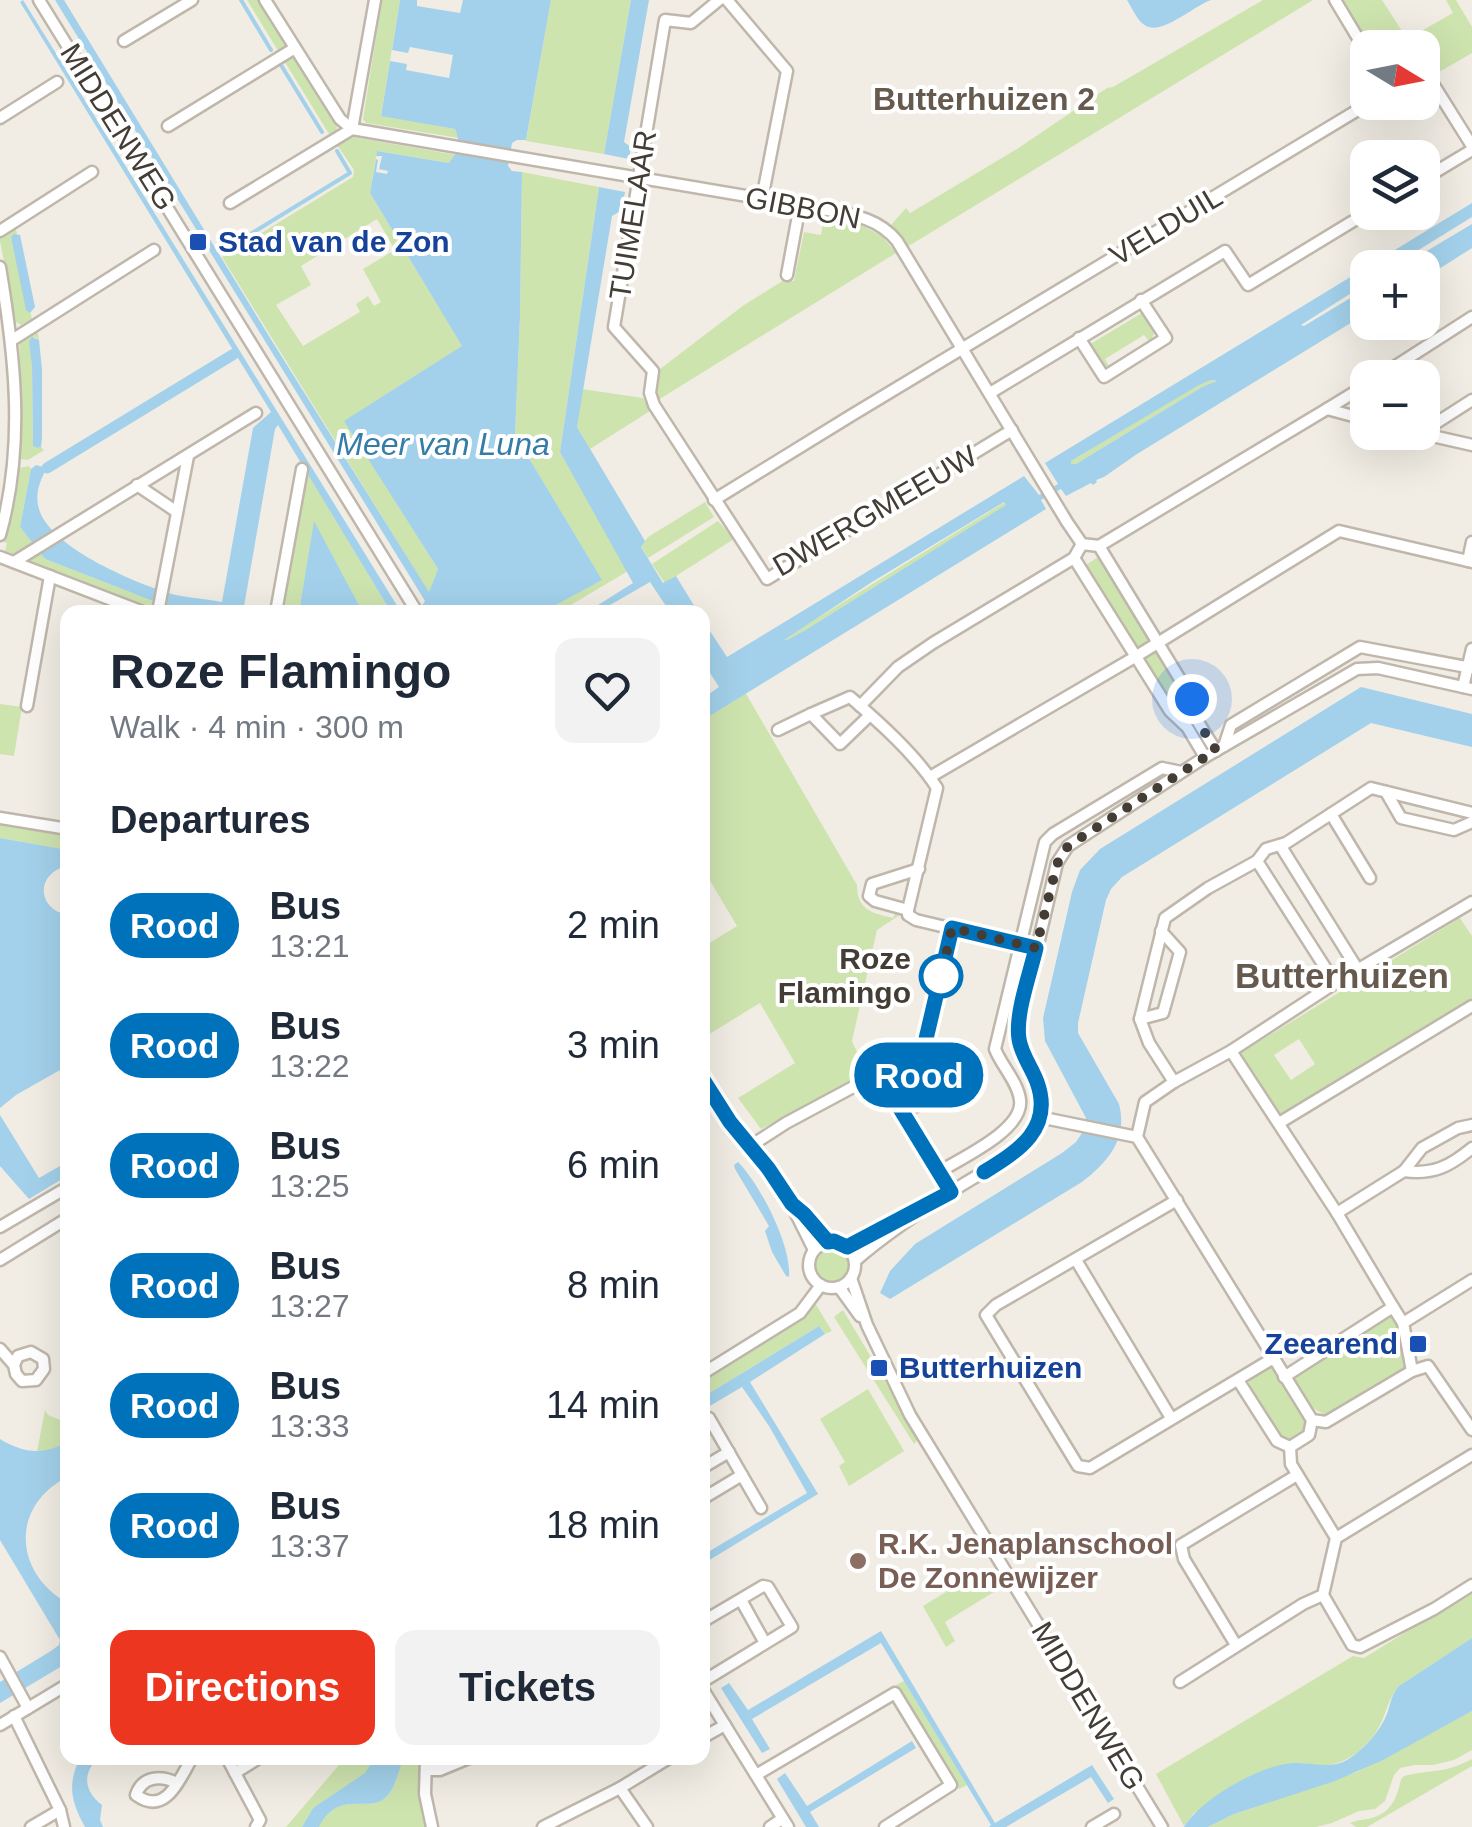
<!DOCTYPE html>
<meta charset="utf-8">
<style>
body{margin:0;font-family:Arial,sans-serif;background:#f2f2f3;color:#1f2937;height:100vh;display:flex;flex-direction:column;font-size:38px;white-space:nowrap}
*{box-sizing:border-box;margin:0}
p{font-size:32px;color:#747a83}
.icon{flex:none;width:55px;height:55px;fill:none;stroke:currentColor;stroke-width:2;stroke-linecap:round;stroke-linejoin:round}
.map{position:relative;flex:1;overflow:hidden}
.details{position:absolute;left:60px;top:605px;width:650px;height:1160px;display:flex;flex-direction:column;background:#fff;border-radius:20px;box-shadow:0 10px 40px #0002}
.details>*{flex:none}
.badge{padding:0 20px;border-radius:32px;font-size:35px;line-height:65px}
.needle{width:65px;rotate:100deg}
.controls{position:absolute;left:1350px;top:30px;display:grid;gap:20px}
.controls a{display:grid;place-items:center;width:90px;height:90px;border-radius:20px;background:#fff;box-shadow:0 10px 40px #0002;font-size:50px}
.you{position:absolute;width:50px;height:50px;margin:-25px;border:8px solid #fff;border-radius:50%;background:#1a73e8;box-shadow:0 0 0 15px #1a73e833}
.map>.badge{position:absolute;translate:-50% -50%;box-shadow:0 0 0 5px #fff}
h2{padding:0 50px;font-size:38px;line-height:90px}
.round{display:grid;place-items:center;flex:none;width:105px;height:105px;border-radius:20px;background:#f2f2f3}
.head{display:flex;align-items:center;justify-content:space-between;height:170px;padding:0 50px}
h1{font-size:48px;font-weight:700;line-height:75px}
.button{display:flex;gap:20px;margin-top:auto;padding:20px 50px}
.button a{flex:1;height:115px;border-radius:20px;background:#ed361f;color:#fff;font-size:40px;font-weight:700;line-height:115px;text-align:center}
.button a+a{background:#f2f2f3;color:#1f2937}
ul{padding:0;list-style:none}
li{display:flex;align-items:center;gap:30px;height:120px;padding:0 50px}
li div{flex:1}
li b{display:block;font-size:38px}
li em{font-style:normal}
li .badge{min-width:110px;font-weight:700;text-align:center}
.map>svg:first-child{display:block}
</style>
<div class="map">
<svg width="1472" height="1827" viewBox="0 0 1472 1827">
<rect width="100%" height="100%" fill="#f1ede4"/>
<g fill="#cee4af" fill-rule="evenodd">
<path d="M247,0h12l78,126v4l-8,4z"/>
<path d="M382,0h18l-19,115 74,14 4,9 -93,-15 -3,-4z"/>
<path d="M551,0h80l-27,154 -78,-13z"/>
<path d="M1263,0h50l-406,247 -16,-22 15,-17 4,5 110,-66 87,-59 6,-1z"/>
<path d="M1341,0h41l25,39 46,-26 -7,-13h10l16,27v26l-38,22 -8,-11 -3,1 -1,-17 -52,-1z"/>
<path d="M353,137l103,18 -7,8 -72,-12 -7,42 93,154 -118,74 93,148 -9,24 -207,-336 131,-80 1,-7 -17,-25zM377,219l18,31 -32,19 18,33 -7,4 -6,-10 -12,8 4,8 -57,34 -27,-41 35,-20 -10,-19z"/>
<path d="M522,172l77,15 -39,265 68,119 -69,41h-16l58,-32 -86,-145 5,-119z"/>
<path d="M824,217l19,2 3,5 8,2 1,-4 27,14 14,17 -238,147 -2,-7 4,-24 84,-64 40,-25 10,1 10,-49 17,3z"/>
<path d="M15,225l2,9 -6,3 21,82 -11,6 -5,-3 -16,-81v-5z"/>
<path d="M1142,313l12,20 -2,6 -3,2 -5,-6 -39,24 4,7h-9l-13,-20z"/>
<path d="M37,328l2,12 -4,-3 -5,4 2,26 1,79 4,2 4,-1 3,3 -16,10 -8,-1 2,-49 -3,-71z"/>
<path d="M1211,380l6,2 -15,5 -126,77h-5v-3l127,-76z"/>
<path d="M582,389l61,9 7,13 -60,38 -13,-22z"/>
<path d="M29,466l2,3 -11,58 25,32 136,53h-26l-150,-61 2,-8 -3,-1 15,-74z"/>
<path d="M305,469l86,143h-14l-3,-4 -12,4 -48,-88 -15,88h-19z"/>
<path d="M705,502l9,15 -66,41 -7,-12 7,-9z"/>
<path d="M1005,502l2,3 -200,124 -18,10 -7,1z"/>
<path d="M718,521l16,18 -69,44 -13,-19z"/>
<path d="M1100,556l51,84 -13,10 -54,-84z"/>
<path d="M1154,649l4,1 28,46 13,34 -4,2 -25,-28 -28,-45z"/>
<path d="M745,692l112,193c0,25 15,28 36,33l3,-7 7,2 -26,17 -25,111 15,33 -106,55 -23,-31 57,-35 -35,-60 -57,35v-91l34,-21 -34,-57v-149z"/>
<path d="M0,704l22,3 -8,49 -14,-2z"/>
<path d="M0,822l67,11v17l-67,-12z"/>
<path d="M1460,918l12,18v62l-193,119 -40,-63zM1299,1039l16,25 -24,16 -17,-25z"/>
<circle cx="832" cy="1265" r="16"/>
<path d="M815,1303l17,28 -7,3 -6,-8 -116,71v-17l89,-54z"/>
<path d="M843,1310l76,128 -5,6 -80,-127z"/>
<path d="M1390,1315l8,12 7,43 -75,45c-20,-2 -28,-22 -38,-38z"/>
<path d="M1264,1366h8l34,54 -1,9 -16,12 -6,-1 -33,-53 -1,-10z"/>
<path d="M868,1389l36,62 -55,35 -10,-20 6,-4 -25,-43z"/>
<path d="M45,1410l3,5 19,8v18l-16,10 -14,1z"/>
<path d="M980,1571l14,21 -49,30 10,19 -9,6 -23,-41z"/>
<path d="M1472,1591v47l-73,48c-16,19 -12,40 -35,60 -14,14 -29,21 -49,19 -8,-2 -14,-3 -22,0 -34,14 -66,32 -99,48l-10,13 -28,-52 197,-118 11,2z"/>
<path d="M904,1681l63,104 -8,4 -63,-104z"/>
<path d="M1472,1711v39l-18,10 -21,5h-18l-15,3 -6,7 -9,26 -10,8 -16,2 -27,12 -16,4h-108l26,-13 123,-42z"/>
<path d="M345,1758h30l-9,15 -53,35 -11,19h-16z"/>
<path d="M404,1758h19l5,69h-109c20,-40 52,-11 69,-32 8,-9 11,-26 16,-37z"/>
<path d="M1472,1759v7l-105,61h-11l-6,-4c9,-4 19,-3 27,-7 16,-6 21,-22 24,-37l3,-3c28,-7 40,-2 68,-17z"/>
</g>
<g fill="#a3d1eb" fill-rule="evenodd">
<path d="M23,0l378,612h-10l-113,-187 -3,4 -32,183h-62l-136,-53 -25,-32 11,-58 5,-4 11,3c-8,14 -13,28 -7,44 14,37 98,73 136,83 15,3 30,4 46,7l31,-174 18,-16 -251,-410z"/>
<path d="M55,0h9l208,341 157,251 9,-23 -94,-148 118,-75 -92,-153 6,-34 2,1 -2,12 11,2 1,-3 -9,-2 3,-13h-6l1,-5 72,12c9,-11 12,-21 6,-34l-74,-13 9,-55 17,3 -1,6 43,8 4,-23 -43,-8 -2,6 -16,-3 8,-50h17v6l43,7 3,-13h88l-25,140h-9l-5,3 -4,23 4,5 10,1 -2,144 -5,119 87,145 -59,32h-133l11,-5 4,-6z"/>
<path d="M631,0h18l-25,142 7,5 -2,12 -25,-5z"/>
<path d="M1127,0h84c-16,5 -48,35 -65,26 -8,-4 -14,-18 -19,-26z"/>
<path d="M599,187l26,5 -3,18 -10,6 -35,211 68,114 -4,6 22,36 13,-7 22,36h-28l-20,-30 -52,30h-11l46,-29 -73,-131z"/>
<path d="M1472,203v14l-81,50 -23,1 -1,15 -66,42 3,1 63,-38v25l-230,141 -33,23 -8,3 1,2 -4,3 -2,-2 -25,13 -5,-7 -20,11 5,9 -343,211v-22l16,-11 -16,-25 -1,-43 25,38 297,-181 15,19 19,-11 -13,-21zM1211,380l6,1 -15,6 -126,77h-5v-3l128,-76zM1004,502l2,3 -199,124 -18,10 -5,1 88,-58z"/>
<path d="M1472,224v24l-49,31 -1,-11 -22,-1z"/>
<path d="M14,234l6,1 15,72 -5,6 -4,-3 -15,-73z"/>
<path d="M32,337l7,3 3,29v69l-1,9 -4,1 -4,-2 -1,-79 -3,-26z"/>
<path d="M314,521l48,90 12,-3 3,4h-78z"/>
<path d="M1361,687l111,27v33l-101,-24 -249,154 -11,12 -5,11 -28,123v10l41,71c9,35 -11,58 -37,78l-192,117 -10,-6 10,-22 25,-27 147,-91 14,-11 6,-9 4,-15 -41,-77 -2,-23 29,-126 8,-22 20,-21z"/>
<path d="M0,838l68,12 -1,16c-31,7 -31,42 0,49v151l-51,29 -16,13z"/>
<path d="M0,1115l39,63 28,-16v14l-38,23 -29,-33z"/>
<path d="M738,1162c22,22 54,84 51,115l-3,-1 -14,-24 -7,-21 4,-5 -34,-57 -1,-4z"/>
<path d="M819,1326l6,8 -75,48 68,112 -115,70v-9l104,-62 -38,-67 -27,-39 -39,23v-13z"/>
<path d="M0,1439c22,14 46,17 67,2v36c-57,30 -53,95 0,126v60l-67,40v-21l51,-31 8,-6 1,-5 -60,-100z"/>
<path d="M881,1631l114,192 97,-58 22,34 -6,4 -17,-26 -85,50h-17l2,-2 -110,-182 -129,76 18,30 -8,4 -41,-65 8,-5 19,27z"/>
<path d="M1472,1638v73l-89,49 -48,21 -101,33 -26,13h-24c17,-28 77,-63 110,-64 19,-1 35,7 53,-3 17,-11 32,-27 40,-46 4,-11 4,-19 12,-28z"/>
<path d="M912,1741l4,7 -106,64 9,15h-13l-29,-48 8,-6 22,33z"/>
<path d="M80,1758h18c-16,16 -14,33 4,47l-2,15 3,7h-18c-14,-25 -18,-43 -5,-69z"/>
<path d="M375,1758h29c-5,11 -8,28 -16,37 -16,21 -49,-8 -69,32h-17l11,-19 52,-35z"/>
</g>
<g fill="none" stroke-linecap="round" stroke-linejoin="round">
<g stroke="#a3d1eb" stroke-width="4">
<path d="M241,0l30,50"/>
<path d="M281,65l41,67"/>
<path d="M221,252l129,-79 -13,-22"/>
</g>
<path stroke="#a3d1eb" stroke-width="11" d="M47,468l187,-114"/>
<defs>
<g id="minor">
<path d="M39,0l378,612"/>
<path d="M265,0l75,119 12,10 465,79c30,6 60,8 80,33l170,281 15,22 17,2"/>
<path d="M719,0l-28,23 -26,-3 -51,307 39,44 -3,22 4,12 113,174 245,-149"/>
<path d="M727,0l60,71 -25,128"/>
<path d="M1335,0l33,55"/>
<path d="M124,41l68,-41"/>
<path d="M1422,72l3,-1 47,75"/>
<path d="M0,118l57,-36"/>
<path d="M168,126l127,-78"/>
<path d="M352,129l23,-129"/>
<path d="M1422,180l50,-30"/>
<path d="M230,203l122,-74"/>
<path d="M0,231l92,-59"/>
<path d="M0,267c15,89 25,179 0,268"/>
<path d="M787,275l13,-70"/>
<path d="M1079,338l25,39 62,-39 -25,-38"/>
<path d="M12,340l142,-90"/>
<path d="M1377,378l95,-61"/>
<path d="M990,393l235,-142 23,34 120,-73"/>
<path d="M1327,409l41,-25"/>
<path d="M1422,432l50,-32"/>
<path d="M1419,433l53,12"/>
<path d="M137,485l40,27"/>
<path d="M714,500l138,-85 519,-313"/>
<path d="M1099,546l228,-137 41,11"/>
<path d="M1099,546l93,153 6,23 18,29"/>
<path d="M0,557l143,55"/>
<path d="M1074,558l96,153 17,16 18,30"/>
<path d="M1468,561l4,-19"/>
<path d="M14,562l242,-149"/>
<path d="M158,612l30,-156"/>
<path d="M276,612l26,-143"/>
<path d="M1463,687l9,-38"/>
<path d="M27,706l23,-130"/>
<path d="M860,706l38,-39 35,-24 141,-85 8,-14"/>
<path d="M870,715l-30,29 -29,-30 39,-17c29,25 66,58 87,91l-29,122"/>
<path d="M778,730l33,-16"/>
<path d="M1224,746l7,-21 129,-78 112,21"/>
<path d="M930,777l205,-120 204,-126 133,31"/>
<path d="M1386,792l15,26 53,12 18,-8"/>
<path d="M1331,814l39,64"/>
<path d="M0,818l68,11"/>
<path d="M1280,845l78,125"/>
<path d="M1257,861l78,122"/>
<path d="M919,869l-47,15 -3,12 6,5 33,9v5l8,5 109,26"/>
<path d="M1140,1019l23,-6 17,-61 -19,-21"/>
<path d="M1231,1051l106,162 56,94"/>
<path d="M702,1078l28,44 38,46 18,26 28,56"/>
<path d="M1174,1082l-25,-39 -9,-24 25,-101 43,-30 49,-27 9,-12 20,-6 85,-55 101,25"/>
<path d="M890,1092l36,-21 -4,-15 30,-128"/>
<path d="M903,1113l37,-20 -14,-22"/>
<path d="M1039,1117l98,20 175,283 14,2 86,-51"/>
<path d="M1279,1123l193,-117"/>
<path d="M1137,1137l8,-35 29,-20 57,-31 104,-68 137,-81"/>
<path d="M749,1147l37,-24 82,-44 9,3 13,10 61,100"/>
<path d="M1404,1171c30,4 46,-5 68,-23"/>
<path d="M939,1172c22,-14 85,-42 81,-72 -2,-18 -19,-35 -25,-51l50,-207 8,-8 109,-66 19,4"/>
<path d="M1177,1200l-181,105 -10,10 92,151 12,2 182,-109"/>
<path d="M794,1206l11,8 23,28"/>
<path d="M1337,1213l67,-42 18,-23 36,-20 14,-3"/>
<path d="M0,1227l68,-40"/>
<circle cx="832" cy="1265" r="23"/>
<path d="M847,1247l56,-29"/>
<path d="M0,1260l68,-42"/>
<path d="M1076,1260l95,158"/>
<path d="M855,1261c33,-29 70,-53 107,-76 19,-12 42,-23 59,-38 11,-11 19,-25 19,-41 1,-29 -23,-51 -21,-81l38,-162 11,-17 137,-89 152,-88 21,-1 94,21"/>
<path d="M851,1278l16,47 43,90 252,412"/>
<path d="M839,1287l21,29"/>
<path d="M1403,1323l69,-43"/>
<path d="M0,1349l14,16 2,9 6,7 14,-1 8,-11 -1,-10 -12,-7 -13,4 -4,9"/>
<path d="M702,1374l98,-61 21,-28"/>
<path d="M1284,1377l109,-70 10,16 9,48 16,-5 44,64"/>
<path d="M709,1418l52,90"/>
<path d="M1290,1447l19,-12 3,-15"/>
<path d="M702,1468l27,-16"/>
<path d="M702,1499l40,-24"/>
<path d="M1336,1538l136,-83"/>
<path d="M1323,1595l29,50 8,2 74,-38 38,-24"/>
<path d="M741,1600l24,43"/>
<path d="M702,1622l61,-36 5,1 24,40 -90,55"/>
<path d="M1236,1645l-52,-86 -3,-14 116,-70"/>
<path d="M0,1657l28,51"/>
<path d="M1180,1682l123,-78 20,-9 13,-57 -45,-74 -1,-17 -13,-6 -39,-61"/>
<path d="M702,1688l86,139"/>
<path d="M14,1716l46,94 4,17"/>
<path d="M0,1725l68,-41"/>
<path d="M702,1738l23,-13"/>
<path d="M227,1758l33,62 -4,7"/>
<path d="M426,1758l-1,36 7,33"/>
<path d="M427,1770h13l29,-12"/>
<path d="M235,1773l24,-15"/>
<path d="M756,1775l139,-82 56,92 -66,42"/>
<path d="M177,1783c-16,-8 -35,-7 -41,12 30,22 44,-17 56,-37"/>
<path d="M620,1788l27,39"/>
<path d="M31,1827l29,-17"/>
<path d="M543,1827l77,-39 49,-30"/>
<path d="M770,1827l12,-8"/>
<path d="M1092,1827l22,-13"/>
</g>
</defs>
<use href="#minor" stroke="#bfb7ab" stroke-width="15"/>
<use href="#minor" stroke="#fff" stroke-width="10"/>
</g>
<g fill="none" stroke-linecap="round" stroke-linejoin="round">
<defs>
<path id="line" d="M702,1078l28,44 38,46 24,36 12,10 24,28 6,-1 13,6 104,-55 -61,-100 36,-21 -4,-15 30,-128 84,20c-6,26 -21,66 -17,91 2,15 13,29 18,43 17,47 -19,69 -53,90"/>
</defs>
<use href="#line" stroke="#fff" stroke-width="22"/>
<use href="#line" stroke="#0072bc" stroke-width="15"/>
<path stroke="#433d35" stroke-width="10" stroke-dasharray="0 18" d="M941,976l-1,5 12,-53 84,20 21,-84 11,-18 148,-96 -18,-28 -6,-23"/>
</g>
<g fill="#1a4fb4" stroke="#fff" stroke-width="4">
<rect x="188" y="232" width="20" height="20" rx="5"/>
<rect x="1408" y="1334" width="20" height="20" rx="5"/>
<rect x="869" y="1358" width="20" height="20" rx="5"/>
</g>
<circle fill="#fff" stroke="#0072bc" stroke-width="5" cx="941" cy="976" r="20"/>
<circle fill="#8d6e63" stroke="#fff" stroke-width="4" cx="858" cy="1561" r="10"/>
<g text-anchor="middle" stroke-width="8" stroke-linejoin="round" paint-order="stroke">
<g font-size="30" fill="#433d35" stroke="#fff">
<text transform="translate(118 127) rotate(58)" y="10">MIDDENWEG</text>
<text transform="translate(803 208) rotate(11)" y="10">GIBBON</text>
<text transform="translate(633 215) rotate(-81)" y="10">TUIMELAAR</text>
<text transform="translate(1166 226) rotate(-31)" y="10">VELDUIL</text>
<text transform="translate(875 511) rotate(-30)" y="10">DWERGMEEUW</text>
<text transform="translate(1088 1706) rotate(59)" y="10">MIDDENWEG</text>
</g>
<g font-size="30" font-weight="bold" fill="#164399" stroke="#fff" text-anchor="start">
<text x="218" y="252">Stad van de Zon</text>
<text x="1398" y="1354" text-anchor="end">Zeearend</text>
<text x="899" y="1378">Butterhuizen</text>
</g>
<g font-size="30" font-weight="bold" fill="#433d35" stroke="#fff" text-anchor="end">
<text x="911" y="969">Roze<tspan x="911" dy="34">Flamingo</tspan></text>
</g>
<g font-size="30" font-weight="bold" fill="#785e54" stroke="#fff" text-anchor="start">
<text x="878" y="1554">R.K. Jenaplanschool<tspan x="878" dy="34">De Zonnewijzer</tspan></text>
</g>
<g font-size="32" font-weight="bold" fill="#655a4d" stroke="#fff">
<text x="984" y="110">Butterhuizen 2</text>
</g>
<g font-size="32" font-style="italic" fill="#357ca8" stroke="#fff">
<text x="443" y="455">Meer van Luna</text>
</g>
<g font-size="35" font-weight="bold" fill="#655a4d" stroke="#fff">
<text x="1342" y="988">Butterhuizen</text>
</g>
</g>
</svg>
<div class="controls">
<a><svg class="needle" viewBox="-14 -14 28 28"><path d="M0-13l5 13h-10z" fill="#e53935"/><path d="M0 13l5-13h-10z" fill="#747a83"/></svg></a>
<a><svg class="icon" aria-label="layers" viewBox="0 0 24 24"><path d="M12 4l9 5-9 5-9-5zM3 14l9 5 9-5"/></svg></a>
<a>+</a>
<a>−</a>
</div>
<div class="you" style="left:1192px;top:699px"></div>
<b class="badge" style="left:919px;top:1075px;background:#0072bc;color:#fff">Rood</b>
<section class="details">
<div class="head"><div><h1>Roze Flamingo</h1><p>Walk · 4 min · 300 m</p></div><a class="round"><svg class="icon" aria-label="heart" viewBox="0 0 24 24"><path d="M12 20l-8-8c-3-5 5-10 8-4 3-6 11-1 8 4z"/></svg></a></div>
<h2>Departures</h2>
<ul>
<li><span class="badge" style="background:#0072bc;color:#fff">Rood</span><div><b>Bus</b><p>13:21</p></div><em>2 min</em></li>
<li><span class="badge" style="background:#0072bc;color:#fff">Rood</span><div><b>Bus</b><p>13:22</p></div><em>3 min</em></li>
<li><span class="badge" style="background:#0072bc;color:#fff">Rood</span><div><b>Bus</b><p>13:25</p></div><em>6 min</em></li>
<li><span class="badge" style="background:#0072bc;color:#fff">Rood</span><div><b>Bus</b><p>13:27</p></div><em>8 min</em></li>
<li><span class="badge" style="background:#0072bc;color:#fff">Rood</span><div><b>Bus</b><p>13:33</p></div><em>14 min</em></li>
<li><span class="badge" style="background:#0072bc;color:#fff">Rood</span><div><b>Bus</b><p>13:37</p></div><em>18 min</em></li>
</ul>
<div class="button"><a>Directions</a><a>Tickets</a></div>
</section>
</div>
